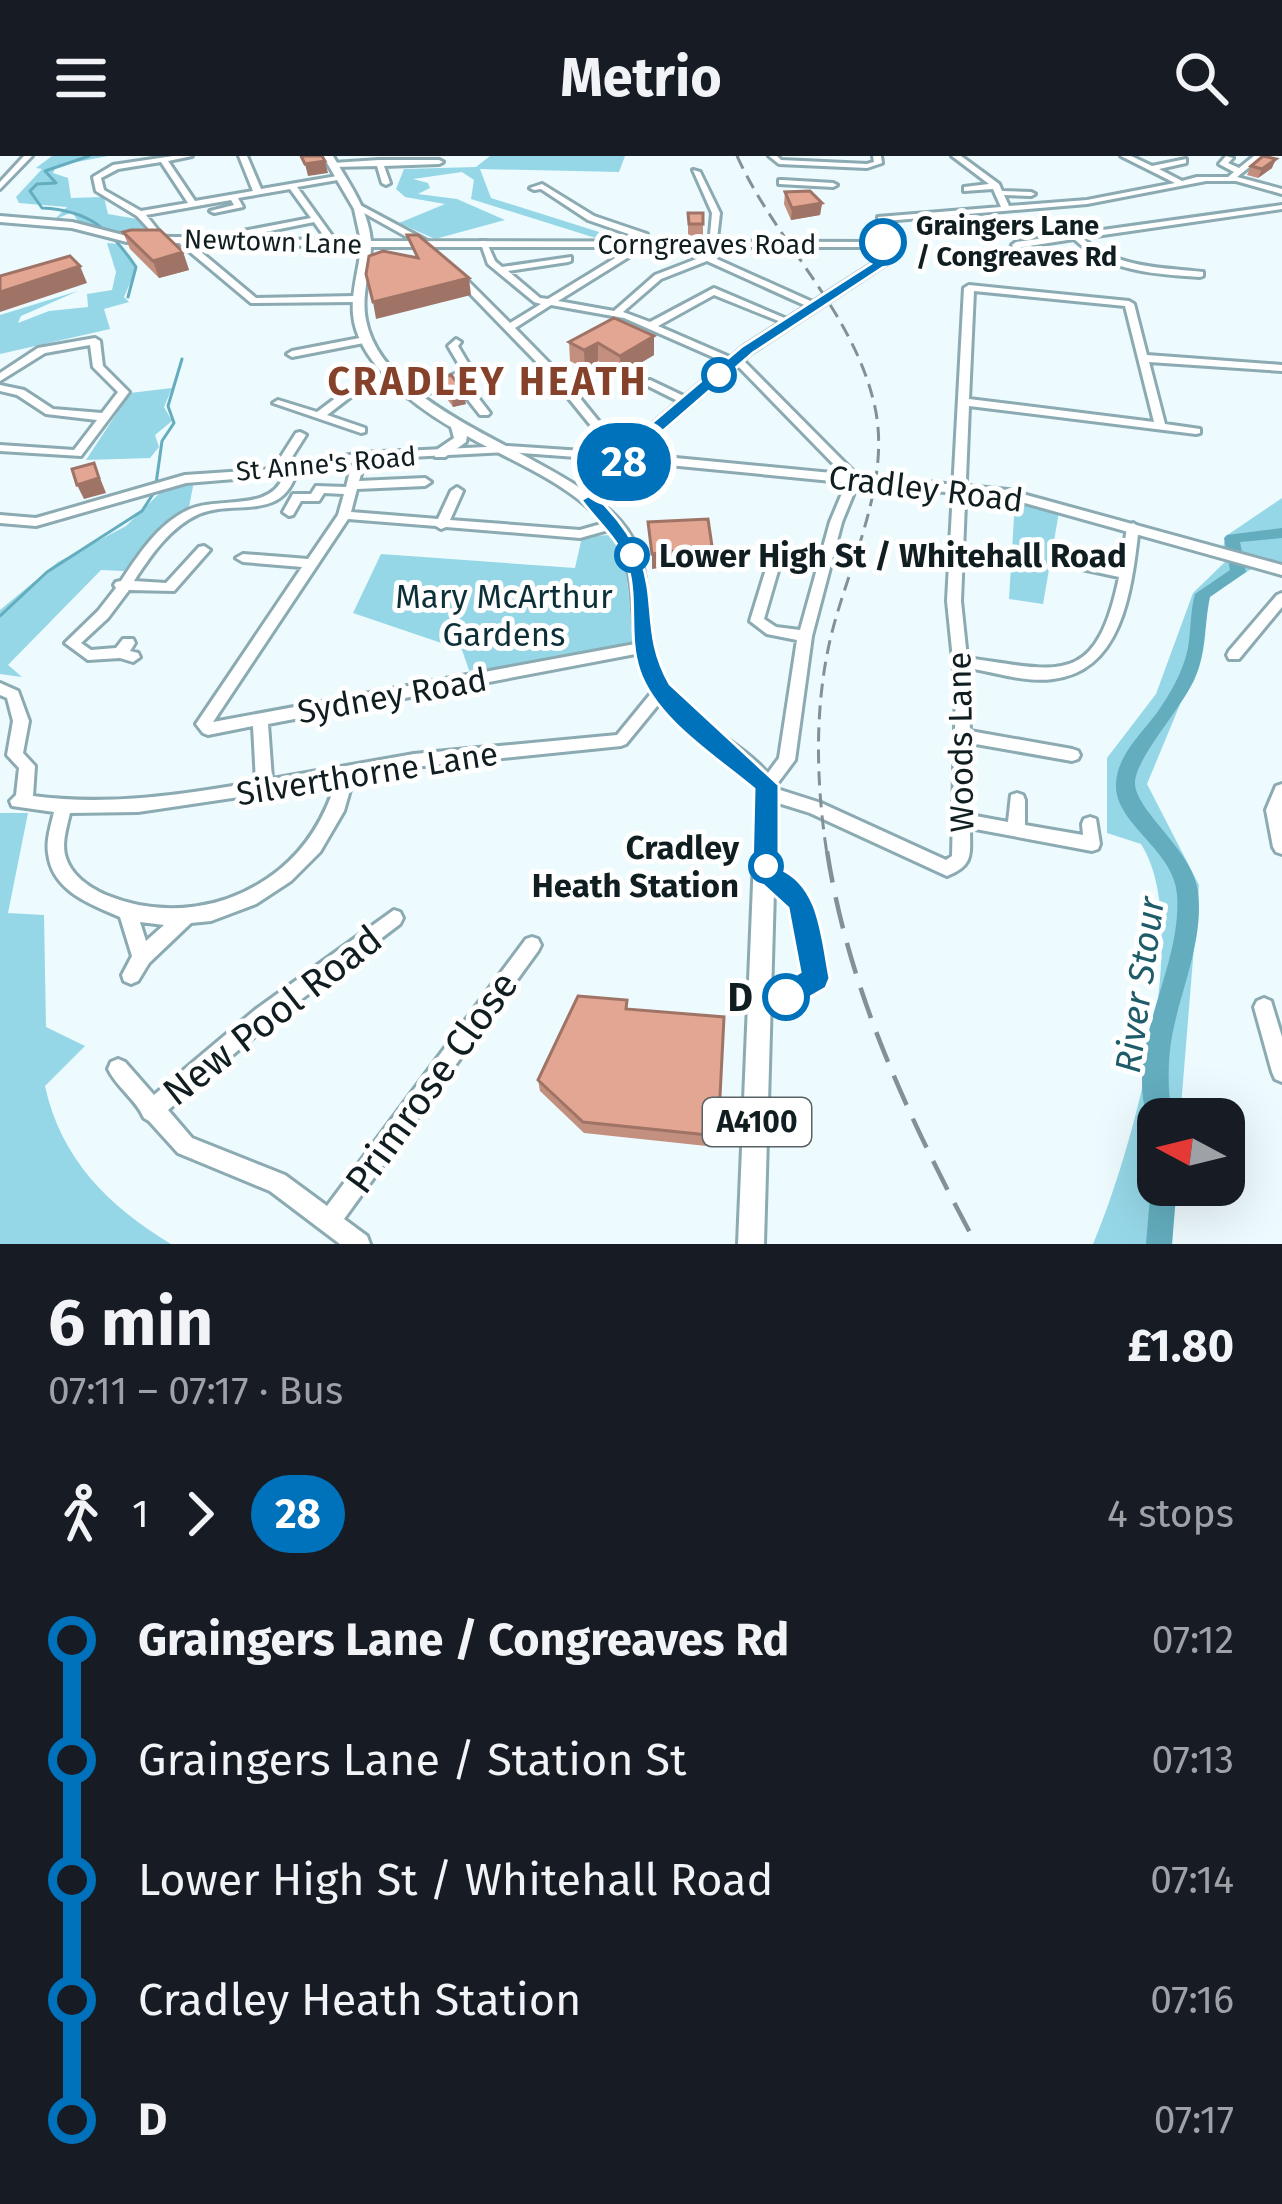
<!DOCTYPE html>
<meta charset="utf-8">
<style>
body{margin:0;font-family:"Fira Sans",sans-serif;background:#20242c;color:#f1f3f6;height:100vh;display:flex;flex-direction:column;font-size:45px;white-space:nowrap}
*{box-sizing:border-box;margin:0}
p{font-size:39px;color:#9ea1a6}
.icon{flex:none;width:66px;height:66px;fill:none;stroke:currentColor;stroke-width:2;stroke-linecap:round;stroke-linejoin:round}
.map{position:relative;height:1088px;overflow:hidden}
.details{display:flex;flex-direction:column;background:#171b24;flex:1}
.details>*{flex:none}
.badge{padding:0 24px;border-radius:39px;font-size:42px;line-height:78px}
.needle{width:78px;rotate:277deg}
.controls{position:absolute;left:1137px;top:942px;display:grid;gap:24px}
.controls a{display:grid;place-items:center;width:108px;height:108px;border-radius:24px;background:#171b24;box-shadow:0 12px 48px #0002;font-size:60px}
.map>.badge{position:absolute;translate:-50% -50%;box-shadow:0 0 0 6px #fff}
.legs{display:flex;align-items:center;gap:18px;height:132px;padding:0 48px;font-size:39px}
.legs p{margin-inline-start:auto}
.headline{display:flex;align-items:center;justify-content:space-between;height:204px;padding:0 48px}
h1{font-size:66px;font-weight:700;line-height:90px}
ul{padding:0 48px;list-style:none}
li{display:flex;align-items:center;gap:42px;height:120px;font-size:45px}
li i{display:grid;place-items:center;width:18px;height:100%;margin:0 15px;background:currentColor}
li i::after{content:'';width:30px;height:30px;margin:-15px;border:9px solid;border-radius:50%;background:#171b24}
li p{margin-inline-start:auto}
li:first-child i{background:linear-gradient(#0000 50%,currentColor 0)}
li:last-child i{background:linear-gradient(currentColor 50%,#0000 0)}
header{display:flex;justify-content:space-between;align-items:center;height:156px;padding:0 48px;background:#171b24;font-size:54px;font-weight:700}
.map>svg:first-child{display:block}
</style>
<header><svg class="icon" aria-label="menu" viewBox="0 0 24 24"><path d="M4 6h16M4 12h16M4 18h16"/></svg>Metrio<svg class="icon" aria-label="search" viewBox="0 0 24 24"><circle cx="10" cy="10" r="6"/><path d="M15 15l6 6"/></svg></header>
<div class="map">
<svg width="1282" height="1088" viewBox="0 0 1282 1088">
<rect width="100%" height="100%" fill="#edfafe"/>
<g fill="#96d7e7">
<path d="M52,0h56l-52,10 -3,7 15,5 3,20 33,-1 4,17 29,5 8,9 -13,9 -53,-14 -7,-11 -18,8 13,-13 -48,-4 -3,-6 26,-28 -6,-1z"/>
<path d="M490,0h135l-6,16 -139,-3 11,29 108,34 3,8 -131,-41 3,-19 -12,-8 -49,7 15,4 2,5 -12,6 39,5 48,21 -70,19 -36,-16 46,-19 -40,-7 -9,-8 8,-20 72,-2z"/>
<path d="M107,87l11,1 19,23 -13,30 5,5 -25,7 6,20 -110,25v-39l78,-24 -57,25 -3,7 31,-12 39,-4 -1,-13 25,-4 4,-18z"/>
<path d="M172,232l-8,19 8,14 -17,14 4,12 -9,11 -64,2 44,-67z"/>
<path d="M194,325l-5,26 -65,64 -23,-1 -93,95 14,12 -22,-3v-64l58,-48 68,-36 40,-39z"/>
<path d="M1282,342v65l-59,-16 3,-11z"/>
<path d="M1015,345l44,11 -16,92 -34,-5z"/>
<path d="M609,379l16,21 8,87 -163,30 -8,-23 -109,-37 28,-59 194,14 7,-31z"/>
<path d="M1226,405l27,7 -47,30 -8,63 -51,123 52,101 -19,234h-22v66h17l-3,59h-79c38,-89 102,-315 48,-400l-34,-11v-75l49,-64 37,-101z"/>
<path d="M0,657h28l-20,100 36,2 2,112 39,19 -40,40c16,73 63,120 126,158h-171z"/>
</g>
<g fill="none" stroke-linecap="round" stroke-linejoin="round">
<g stroke="#63adbe" stroke-width="3">
<path d="M89,0l-44,15 11,12 -19,1 -7,7 12,17c47,2 69,22 94,59l-8,30"/>
<path d="M0,460l47,-44 95,-61 13,-20 7,-50 12,-18 -6,-17 14,-47"/>
</g>
<g fill="#63adbe" fill-rule="evenodd">
<path d="M1282,372v10l-42,4 6,30 -36,25c-6,28 -3,54 -15,81 -13,30 -57,77 -60,103 -2,29 57,67 63,110 6,49 -17,98 -26,145 -5,29 -4,55 0,83h-14v12l-7,-3c-32,-77 32,-156 26,-234 -3,-44 -62,-70 -61,-109 0,-28 25,-51 40,-71 14,-20 27,-42 32,-66 3,-18 2,-36 7,-54l35,-24 -6,-32 3,-3z"/>
<path d="M1158,1018v11h19l-5,59h-26l5,-59z"/>
</g>
<defs>
<g id="minor">
<path d="M24,0h8l-32,33v-7z"/>
<path d="M173,0h19l-24,5 27,40 58,-10 -14,-35h8l14,33 82,-14v4l-46,8 36,50 -7,2 -12,-17 -64,13 -1,9h-6v-13l68,-13 -21,-29 -52,9 5,9 -29,6 -4,-2 24,-6 -3,-5 -85,15 19,24 -4,3 -24,-26 -41,-25 -3,-14 20,-12zM161,6l27,41 -47,8 -37,-21 -3,-12 17,-9z"/>
<path d="M769,0h8l4,4 86,4 7,-2 -1,-6h8l1,7 -15,5 -88,-4z"/>
<path d="M952,0h9l38,28 3,7 29,1 4,2 -4,2 -27,-1 5,11 78,-6 88,-17 -54,-27h10l21,10 34,-7v4l-27,6 23,12 15,-4h31l6,-5 -15,-8 7,-8 7,2 -5,5 11,5 15,-12h9l-26,21 45,12v5l-46,-13h-30l-119,23 -202,17 3,23 -7,2 -3,-29 123,-10 -8,-18 -29,2v-4l25,-3z"/>
<path d="M379,4h60l4,2 -4,2 -55,2 6,17 -4,2 -4,-2 -5,-17 -44,1 -4,-2 4,-2z"/>
<path d="M693,14l7,2 20,41 -4,35 -7,-2 3,-33z"/>
<path d="M782,24l51,3 4,2 -4,2 -54,-3v-4z"/>
<path d="M542,28l52,32 53,18 3,12 -7,2 -3,-10 -52,-18 -47,-31 -7,1 -4,-2z"/>
<path d="M358,48l73,39 1,2 -7,2 -70,-39 -1,-2z"/>
<path d="M1282,49v4l-200,29c37,31 77,29 121,34v4l-3,1c-47,-3 -90,-5 -126,-38l-58,9 -4,-3 4,-3z"/>
<path d="M177,81h6l73,61 99,-2 5,3 -5,3 -104,1 -74,-62z"/>
<path d="M480,85h6l9,20 7,6 69,-10v4l-3,1 -60,9 32,27 8,1 77,-47 3,-8h6l-2,11 -74,46 56,10 41,-36 44,-17 -21,-10 -1,-2 4,-3 136,61v4h-6l-104,-47 -46,18 -38,33 27,10 64,-34 80,34 -8,2 -72,-29 -56,31 74,32 8,-1 120,121 -18,44 -30,114 -17,124 -21,28 47,15 125,57 6,-4 4,-167 -9,-88 17,-313 5,-3 160,16 5,3 13,51 135,10v6l-133,-9 16,62 35,5v4l-4,1 -227,-28 -8,195 6,57c93,13 129,30 152,-81l-55,-12 -7,-4 7,-4 57,11 6,-41 6,-4 6,4c-7,56 -14,144 -86,152 -28,4 -58,-7 -85,-11l2,63 102,18 6,2 2,4 -2,4 -6,2 -102,-18v72l38,7 3,-27 6,-2 6,2 2,5v25l58,10 -1,-11 2,-5 6,-2 6,2 4,25 -2,5 -6,2 -122,-23c0,27 4,37 -23,48l-137,-63 -48,-15 -3,-13 20,-27 18,-118 -30,-6 -17,-13 20,-65 30,3 7,4 -2,3 -25,-2 -16,55 12,8 24,3 30,-108 18,-43 -112,-115h-7l-105,-46 -73,-13 -36,23 47,48 64,79 6,21 -2,3 -40,25 -6,-4 2,-3 34,-22 -3,-15 -110,-8 -136,7 -6,2 -6,20 66,-3 6,4 -6,4 -68,3 -6,23 87,7 13,-28 6,-4 6,4 -13,29 130,10 35,-10 6,4 -2,3 -39,11 -134,-11 -5,2 -5,-3 -88,-7 -135,203 433,-80 7,5 -7,5 -378,72 4,55 142,-25 203,-19 40,-49h10l2,4 -2,4 -41,50 -5,2 -207,21 -60,9 -10,35 -24,41 -29,29 -35,23 -45,17 -20,2 -42,40 -11,18 -7,3 -7,-3 -2,-6 10,-19 -12,-39c-30,-13 -68,-26 -72,-64 -2,-13 3,-28 6,-41l-42,-6 -2,-5 6,-6 3,-27 -12,-13 6,-34 -6,-23 -7,-3v-12l18,8 11,30 -6,32 12,13 -2,30c74,10 150,-1 223,-14l-3,-56 -45,9 -5,-2 -7,-9 106,-157 -59,-5 -7,-4 7,-4 65,5 30,-44 6,-21 -20,-1 -5,8h-18l-8,14 -4,1 -6,-4 10,-18h18l5,-8 30,1 6,-24 -56,11c-16,48 -61,25 -97,40 -29,13 -48,41 -65,67l32,2 33,-36 5,-1 6,4 -36,41 -45,-1 -21,28 -27,25 10,7 25,-2 7,-9h10l2,4 -5,8 8,2 2,4 -7,5 -13,-4 -32,2 -23,-17 33,-32 18,-23 -2,-3 2,-3 5,-1c18,-27 37,-57 67,-71 30,-14 83,3 96,-35l-98,8 -150,43 -36,-3v-8l36,3 149,-43 88,-6 23,-36 4,-1 6,3 -21,33 75,-15 147,-7 106,7 -59,-73 -102,-105 8,-2 50,50 31,-19 -7,-2 -46,-38zM974,135l151,15 29,116 -185,-23zM337,623c-11,36 -28,67 -58,91 -50,40 -115,49 -173,25 -16,-7 -34,-19 -40,-37 -5,-14 1,-31 4,-45l68,-1 121,-18 6,3 7,-5zM140,766l24,3 -18,16z"/>
<path d="M365,181l5,3 -1,2 -77,15 -5,-3 5,-3z"/>
<path d="M95,182l5,3 3,25 26,26 -48,64 -81,-5v-6l74,5 23,-30 -51,-6 -29,-19 -17,-4v-6l24,5 29,19 49,4 16,-21 -25,-25 -3,-22 -45,8 -45,28v-8l38,-25z"/>
<path d="M456,183l5,3 -3,4 13,22 -4,8 -4,2 27,35 -2,2h-8l-26,-33 -39,17 -9,-2 53,-25 2,-4 -13,-22z"/>
<path d="M387,220l9,2 -43,17 -26,20 38,13v4l-4,1 -88,-30 5,-3 39,12 28,-21z"/>
<path d="M650,224l42,20 1,2 -9,2 -38,-19v-4z"/>
<path d="M1282,437v14l-43,52h-10l-2,-4 2,-4 48,-56z"/>
<path d="M1282,628v70l-6,-2 -3,-5 -7,-37 10,-24z"/>
<path d="M394,754l6,2 3,6 -3,6 -131,100 -101,86 24,28 93,37 42,31 199,-267 6,-2 6,2 3,6 -3,6 -194,268 23,17 3,8h-30l-70,-53 -92,-38 -29,-32 -5,-3c-8,-19 -27,-30 -36,-49l3,-7 7,-3 7,3 29,33 101,-85z"/>
<path d="M1264,842l7,3 11,36v45l-7,-3 -3,-7 -18,-65 3,-6z"/>
</g>
<path id="major" d="M323,0h10c16,28 35,52 38,85l517,1 1,20 -138,91 -117,101 374,36 274,75v10l-275,-77 -390,-38v-6l126,-107 137,-88 -1,-12h-508c-1,24 -10,49 -5,73 18,95 193,132 254,201 39,43 19,100 39,149 23,54 87,69 118,115l-13,459h-26l19,-456c-33,-32 -78,-55 -103,-94 -21,-34 -19,-70 -23,-108 -8,-84 -100,-114 -164,-150l-1,6 -21,15h-10v-6l19,-13 -3,-11c-38,-22 -94,-65 -98,-113 -2,-22 6,-45 8,-67l-234,-5 -55,-14 -72,-6v-6l72,6 55,14 234,5 -7,-32z"/>
</defs>
<use href="#minor" stroke="#8baab2" stroke-width="6"/>
<use href="#major" stroke="#8baab2" stroke-width="6"/>
<use href="#minor" fill="#fff" fill-rule="evenodd"/>
<use href="#major" fill="#fff" fill-rule="evenodd"/>
<path stroke="#849194" stroke-width="3" stroke-dasharray="14 8" stroke-linecap="butt" d="M737,0c39,86 115,154 137,247 19,77 -25,160 -43,233 -17,71 -15,147 -4,218"/>
<path stroke="#849194" stroke-width="4.5" stroke-dasharray="32 15" stroke-linecap="butt" d="M827,695c22,141 82,268 149,393"/>
</g>
<g fill="#c38f7e">
<path d="M1251,10l21,2 -14,10 -11,-3z"/>
<path d="M785,36l37,11 -2,12 -29,5 -7,-16z"/>
<rect x="688" y="57" width="15" height="24"/>
<path d="M123,76l60,20 6,18 -30,8 -29,-29z"/>
<path d="M654,180v19l-34,20 -22,-14 -13,8 -15,-8 -1,-19z"/>
<path d="M440,222l26,26 -13,3 -11,-15z"/>
<path d="M627,853l91,127 -2,11 -132,-14 -44,-42 -2,-11z"/>
</g>
<g fill="#9f7466">
<path d="M1276,3l-4,9 -14,10 4,-9z"/>
<path d="M325,5l3,12 -20,3 -3,-12z"/>
<path d="M822,47l-2,12 -29,5 1,-12z"/>
<path d="M183,96l6,18 -30,8 -6,-17z"/>
<path d="M80,110l7,17 -87,29v-20z"/>
<path d="M469,122l2,17 -95,24 -3,-17z"/>
<path d="M654,180v19l-34,20v-19z"/>
<path d="M598,187v18l-13,8 -1,-19z"/>
<path d="M463,234l3,14 -13,3 -2,-14z"/>
<path d="M94,307l12,30 -22,6 -7,-14z"/>
<path d="M712,390l-1,15 -59,8v-15z"/>
</g>
<g fill="#e3a692" stroke="#9f7466" stroke-width="3">
<path d="M301,0h21l3,5 -20,3z"/>
<path d="M1263,0l13,3 -14,10 -11,-3z"/>
<path d="M810,35l12,12 -30,5 -7,-16z"/>
<path d="M688,57h15v11h-14z"/>
<path d="M131,74h29l23,22 -30,9 -30,-29z"/>
<path d="M407,79h11l51,43 -96,24 -7,-28 3,-18 14,-5 35,7z"/>
<path d="M70,100l10,10 -80,26v-16z"/>
<path d="M614,162l40,18 -34,20 -22,-13 -14,7 -15,-8z"/>
<path d="M451,219l12,15 -12,3 -11,-15z"/>
<path d="M94,307l5,15 -22,7 -5,-16z"/>
<path d="M708,363l4,27 -60,8 -4,-32z"/>
<path d="M578,840l49,4 -1,9 98,8 -6,119 -135,-14 -45,-42z"/>
</g>
<path fill="#0072bc" stroke="#fff" stroke-width="3" d="M878,83l12,3v21l-137,90 -121,105 3,18 -8,12 -25,14c73,74 30,116 68,182l109,101v83c42,17 43,71 51,110l-4,10 -40,23 -11,-4 -4,-10 4,-10 25,-15 -12,-64 -36,-33 2,-86c-38,-32 -99,-70 -115,-119 -11,-32 -2,-70 -11,-102 -8,-28 -30,-45 -47,-68l33,-19 2,-28 125,-106 137,-88z"/>
<g fill="#fff" stroke="#0072bc" stroke-width="6">
<circle cx="883" cy="86" r="21"/>
<circle cx="719" cy="219" r="15"/>
<circle cx="632" cy="399" r="15"/>
<circle cx="766" cy="710" r="15"/>
<circle cx="786" cy="841" r="21"/>
</g>
<g text-anchor="middle" stroke-width="10" stroke-linejoin="round" paint-order="stroke">
<g font-size="27" font-weight="bold" fill="#111e21" stroke="#fff" text-anchor="start">
<text x="916" y="79">Graingers Lane<tspan x="916" dy="31">/ Congreaves Rd</tspan></text>
</g>
<g font-size="27" fill="#111e21" stroke="#fff">
<text transform="translate(273 86) rotate(2)" y="9">Newtown Lane</text>
<text x="707" y="98">Corngreaves Road</text>
<text transform="translate(326 308) rotate(-5)" y="9">St Anne's Road</text>
</g>
<rect fill="#fff" stroke="#586264" stroke-width="3" x="703" y="942" width="108" height="48" rx="9"/>
<g font-size="30" font-weight="bold" fill="#111e21">
<text x="757" y="976">A4100</text>
</g>
<g font-size="33" fill="#111e21" stroke="#fff">
<text transform="translate(926 332) rotate(7)" y="12">Cradley Road</text>
<text transform="translate(392 539) rotate(-10)" y="12">Sydney Road</text>
<text transform="translate(960 586) rotate(-91)" y="12">Woods Lane</text>
<text transform="translate(367 617) rotate(-9)" y="12">Silverthorne Lane</text>
</g>
<g font-size="33" font-weight="bold" fill="#111e21" stroke="#fff" text-anchor="start">
<text x="659" y="411">Lower High St / Whitehall Road</text>
<text x="739" y="703" text-anchor="end">Cradley<tspan x="739" dy="38">Heath Station</tspan></text>
</g>
<g font-size="33" fill="#0b3038" stroke="#fff">
<text x="504" y="452">Mary McArthur<tspan x="504" dy="38">Gardens</tspan></text>
</g>
<g font-size="36" font-style="italic" fill="#1f5c69" stroke="#fff">
<text transform="translate(1139 829) rotate(-82)" y="13">River Stour</text>
</g>
<g font-size="39" font-weight="bold" letter-spacing="3" fill="#85412a" stroke="#fff">
<text x="488" y="239">CRADLEY HEATH</text>
</g>
<g font-size="39" font-weight="bold" fill="#111e21" stroke="#fff" text-anchor="end">
<text x="753" y="855">D</text>
</g>
<g font-size="39" fill="#111e21" stroke="#fff">
<text transform="translate(272 859) rotate(-38)" y="14">New Pool Road</text>
<text transform="translate(431 926) rotate(-54)" y="14">Primrose Close</text>
</g>
</g>
</svg>
<div class="controls">
<a><svg class="needle" viewBox="-14 -14 28 28"><path d="M0-13l5 13h-10z" fill="#e53935"/><path d="M0 13l5-13h-10z" fill="#9ea1a6"/></svg></a>
</div>
<b class="badge" style="left:624px;top:306px;background:#0072bc;color:#fff">28</b>
</div>
<section class="details">
<div class="headline"><div><h1>6 min</h1><p>07:11 – 07:17 · Bus</p></div><b>£1.80</b></div>
<div class="legs"><svg class="icon" aria-label="walk" viewBox="0 0 24 24"><circle cx="13" cy="4" r="2"/><path d="M13 8l-2 6 4 7M11 14l-3 7M7 12l3-4h3l4 4"/></svg>1<svg class="icon" aria-label="forward" viewBox="0 0 24 24"><path d="M9 5l7 7-7 7"/></svg><b class="badge" style="background:#0072bc;color:#fff">28</b><p>4 stops</p></div>
<ul>
<li><i style="color:#0072bc"></i><b>Graingers Lane / Congreaves Rd</b><p>07:12</p></li>
<li><i style="color:#0072bc"></i><span>Graingers Lane / Station St</span><p>07:13</p></li>
<li><i style="color:#0072bc"></i><span>Lower High St / Whitehall Road</span><p>07:14</p></li>
<li><i style="color:#0072bc"></i><span>Cradley Heath Station</span><p>07:16</p></li>
<li><i style="color:#0072bc"></i><b>D</b><p>07:17</p></li>
</ul>
</section>
